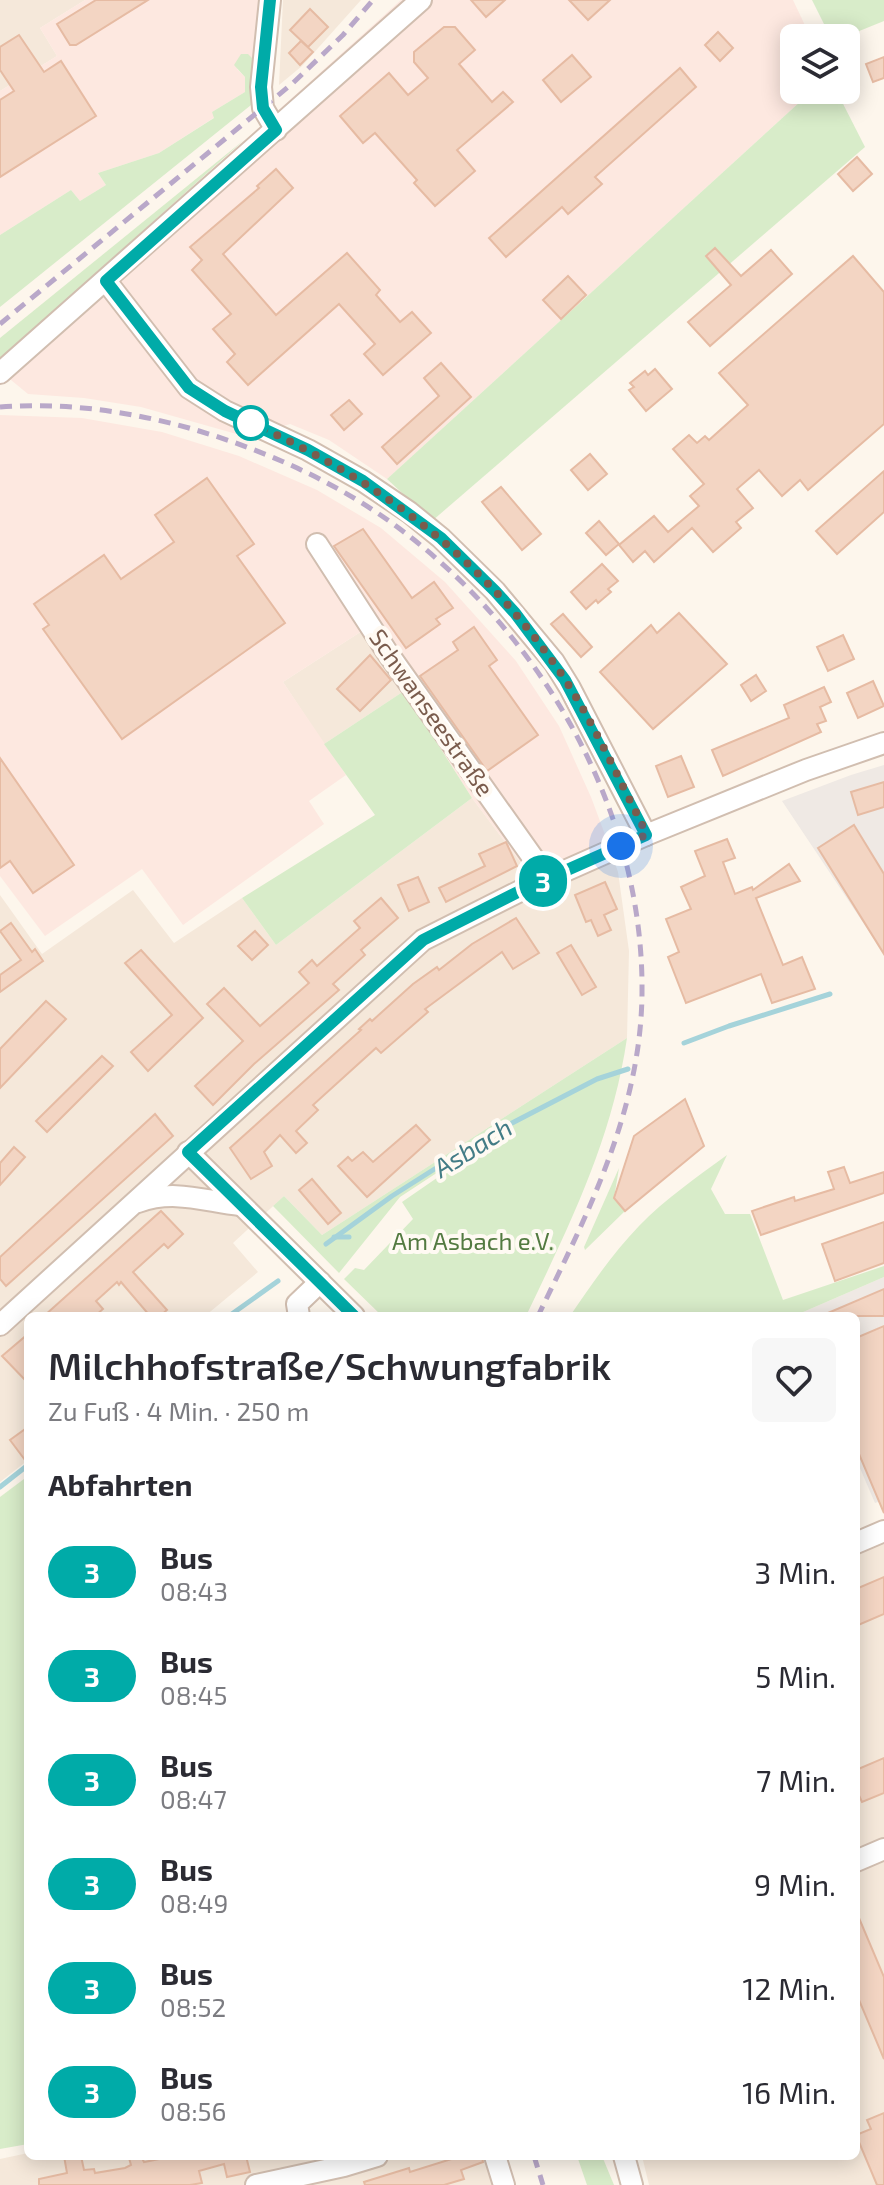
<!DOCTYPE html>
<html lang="de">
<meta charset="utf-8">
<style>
body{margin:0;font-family:"Exo 2",sans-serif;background:#f7f7f7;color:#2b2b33;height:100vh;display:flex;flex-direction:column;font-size:30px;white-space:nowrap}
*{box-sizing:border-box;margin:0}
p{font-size:26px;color:#7c7c81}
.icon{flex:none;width:44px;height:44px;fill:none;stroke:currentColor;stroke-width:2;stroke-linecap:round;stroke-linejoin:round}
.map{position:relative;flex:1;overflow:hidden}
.sheet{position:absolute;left:24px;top:1312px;width:836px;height:848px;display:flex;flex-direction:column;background:#fff;border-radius:12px;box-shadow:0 4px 20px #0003}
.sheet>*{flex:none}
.badge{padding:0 16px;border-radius:26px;font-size:28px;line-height:52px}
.buttons{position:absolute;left:780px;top:24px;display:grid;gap:16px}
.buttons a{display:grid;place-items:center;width:80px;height:80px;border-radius:12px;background:#fff;box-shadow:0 4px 20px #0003;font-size:40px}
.you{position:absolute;width:40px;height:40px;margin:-20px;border:6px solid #fff;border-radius:50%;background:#1a73e8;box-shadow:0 0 0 12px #1a73e833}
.map>.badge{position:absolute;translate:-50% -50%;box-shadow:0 0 0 4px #fff}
h2{padding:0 24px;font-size:30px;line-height:72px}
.round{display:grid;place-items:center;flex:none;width:84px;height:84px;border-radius:12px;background:#f7f7f7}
.head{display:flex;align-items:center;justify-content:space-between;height:136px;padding:0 24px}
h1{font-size:38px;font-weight:600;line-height:60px}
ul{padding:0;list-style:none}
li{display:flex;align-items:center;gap:24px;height:104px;padding:0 24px}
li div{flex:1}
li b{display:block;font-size:30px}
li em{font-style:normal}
li .badge{min-width:88px;font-weight:700;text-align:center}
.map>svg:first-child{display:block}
</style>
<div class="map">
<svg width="884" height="2185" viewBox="0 0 884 2185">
<rect width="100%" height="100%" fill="#fdf6ec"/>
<g fill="#f5e8da">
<path d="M0,0h85l-45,28 17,28 -57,35z"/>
<path d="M283,0h78l-59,66 -23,19z"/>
<path d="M362,631l42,60 -80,53 -41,-62z"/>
<path d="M472,798l58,77 77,-35 11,32 11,79 -2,87 -305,197 -38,-39 -51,47 25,29 -53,44h-177v144l-28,22v-587l42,59 91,-64 41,53 68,-45 34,47z"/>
<path d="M884,1540v645h-235l-7,-29h214v-604z"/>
<path d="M28,2153v3h459l9,29h-496v-26z"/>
</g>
<g fill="#fde8e0">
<path d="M85,0h176l-6,61 -18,8 8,8v15l-33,20 3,5 -56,36 -61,20 8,12 -26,16 -9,-11 -71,45v-144l57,-35 -17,-28z"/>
<path d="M401,0h392l18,38h-17v52h19l-426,389 -58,-39 -39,-16 -43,13 -106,-30 -57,-9 -56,-4 -28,-23v-11z"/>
<path d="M0,415l82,3 80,14 77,24 78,34 64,38 64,54 71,79 43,65 32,71 16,43 -77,35 -58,-77 -68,-107 -42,-60 -79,51 63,93 -37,26 15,23 -141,101 -41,-56 -97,67 -45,-60z"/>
</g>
<g fill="#efe9e4">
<path d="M884,765v189l-102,-153 69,-26z"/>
<path d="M884,1277v223l-9,3 -19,-44v-143h-62z"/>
</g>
<g fill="#d8ecc9">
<path d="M812,0h72v21l-42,17h-11z"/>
<path d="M241,54h7l7,7 -4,44 -251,202v-72l71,-45 9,11 26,-16 -8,-12 61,-20 55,-35 -2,-6 33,-20v-15l-11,-12z"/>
<path d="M813,90h23l29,57 -433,374 -45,-42z"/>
<path d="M244,140l-244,219v-21z"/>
<path d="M404,691l68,107 -196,147 -34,-47 133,-83 -51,-71z"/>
<path d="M627,1038c-15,102 -57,186 -101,278h-144l-38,-37 11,-11 9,2 49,-51 -11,-17 103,-71 -15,7 -90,59 -61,76 -66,-67 11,-10 38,39z"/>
<path d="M727,1155l-16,34 14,25h25l33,86 101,-34v11l-90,39h-224c21,-31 43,-63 69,-90 26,-27 58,-49 88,-71z"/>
<path d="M619,1168l-5,30 11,13 -40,39 -1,-3z"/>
<path d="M28,1476v668l-28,5v-652z"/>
<path d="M577,2156h25l12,29h-27z"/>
</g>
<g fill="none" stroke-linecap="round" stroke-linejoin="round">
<g stroke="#a5d3da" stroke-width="5">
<path d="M684,1043l45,-17 101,-32"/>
<path d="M334,1237h15"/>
<path d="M326,1244l66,-48 93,-59 112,-58 31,-10"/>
<path d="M229,1316l49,-35"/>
<path d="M0,1487l28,-22"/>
</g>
</g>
<g fill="#f3d5c3" stroke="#e6bba3" stroke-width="2">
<path d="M96,0h52l-72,45h-6l-13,-21z"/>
<path d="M471,0h34l-19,17z"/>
<path d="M569,0h41l-22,20z"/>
<path d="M310,9l18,18 -20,20 -18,-17z"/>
<path d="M444,27h11l20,23 -16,14 33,38 11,-10 10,10 -56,48 18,21 -40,35 -21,-23 3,-3 -42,-47 -12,10 -23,-27 49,-43 19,22 20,-17 -14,-16v-10z"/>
<path d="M718,32l15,16 -13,13 -15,-16z"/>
<path d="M19,35l25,37 17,-11 35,55 -96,61v-77l14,-9 -14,-21v-23z"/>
<path d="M301,41l12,11 -13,13 -11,-12z"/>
<path d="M572,55l19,22 -30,25 -18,-22z"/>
<path d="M884,57v21l-11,4 -7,-18z"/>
<path d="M680,68l16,19 -101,90 7,7 -34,30 -6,-7 -56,50 -17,-19z"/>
<path d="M857,157l15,17 -19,17 -15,-17z"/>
<path d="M276,169l17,19 -70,66 53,61 71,-62 33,37 -4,5 24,27 12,-10 19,21 -48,42 -19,-21 11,-10 -36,-40 -91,81 -21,-23 8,-8 -22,-25 18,-15 -39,-44 10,-10 -12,-13 69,-59 -2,-2z"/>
<path d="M715,248l26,28 30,-26 21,24 -82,72 -22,-24 43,-37 -25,-29z"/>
<path d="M853,256l31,36v132l-76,66 -8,-10 -18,16 -23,-26 -22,19 16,19 -17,14 5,6 -28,24 -21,-24 -38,34 -9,-11 -12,11 -14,-17 35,-29 14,16 31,-26 -9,-10 14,-12 -31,-35 16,-14 8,8 8,-7 4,4 39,-35 -29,-32z"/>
<path d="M568,276l18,19 -25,24 -18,-19z"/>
<path d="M441,363l30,34 -74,67 -15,-17 57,-51 -15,-18z"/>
<path d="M655,369l17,20 -26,22 -17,-21 5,-3 -4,-4 15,-12 3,4z"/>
<path d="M349,400l13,14 -18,16 -13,-15z"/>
<path d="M590,454l17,20 -19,16 -17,-20z"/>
<path d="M884,471v41l-47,42 -21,-23z"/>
<path d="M207,478l47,66 -17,12 48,67 -163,116 -79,-110 6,-4 -15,-21 70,-49 17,24 53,-37 -19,-27z"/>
<path d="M501,487l40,47 -19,16 -40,-48z"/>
<path d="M599,521l20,23 -13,11 -20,-22z"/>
<path d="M363,529l49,69 22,-16 19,26 -17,11 4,5 -34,24 -72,-102z"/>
<path d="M602,564l16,17 -10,8 3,3 -13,11 -2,-3 -10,9 -15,-17z"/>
<path d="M679,613l48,51 -74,65 -53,-57 51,-47 6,8z"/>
<path d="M563,614l29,33 -11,10 -30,-33z"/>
<path d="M474,627l23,33 -8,6 49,69 -51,36 -67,-95 38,-26 -5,-8z"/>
<path d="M843,635l11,24 -26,12 -11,-24z"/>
<path d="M370,655l21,25 -31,31 -23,-22z"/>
<path d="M756,675l10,16 -15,10 -10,-16z"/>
<path d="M873,681l11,25 -26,12 -11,-25z"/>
<path d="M824,687l7,15 -11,5 6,14 -9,3 4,8 -98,44 -11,-26 77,-32 -5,-13z"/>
<path d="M681,756l13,31 -26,10 -12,-31z"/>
<path d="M0,758l74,107 -41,28 -23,-32 -10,7z"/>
<path d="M884,782v25l-26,8 -7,-23z"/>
<path d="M854,825l30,49v80l-66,-106z"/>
<path d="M727,839l8,19 -12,4 12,32 17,-7 1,3 36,-26 11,17 -44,17 27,67 19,-8 13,32 -43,14 -11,-29 -75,29 -18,-46 11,-5 -13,-33 25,-10 -10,-22 24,-11 -10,-25z"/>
<path d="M506,842l11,24 -71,36 -7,-14 46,-22 -6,-12z"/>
<path d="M418,877l11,25 -20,9 -11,-26z"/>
<path d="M605,882l12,27 -13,6 7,15 -13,6 -7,-16 -5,2 -11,-27z"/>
<path d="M381,898l17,20 -37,32 4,5 -32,29 6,6 -85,74 -41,41 -18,-19 48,-45 -36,-37 17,-16 36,38 49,-43 -10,-11 13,-12 5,6 43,-38 -6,-7z"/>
<path d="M516,918l23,35 -26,16 -11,-17 -77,57 3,3 -47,41 -5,-5 -63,57 5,5 -22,21 11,12 -11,10 -16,-18 -16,17 8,14 -21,13 -21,-31 131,-118 -2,-1 11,-10 2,2 41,-37 24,-17 2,3 33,-26z"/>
<path d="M11,923l21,29 3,-3 8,12 -43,31v-17l21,-15 -21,-29z"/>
<path d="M255,931l13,14 -16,15 -14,-14z"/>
<path d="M571,945l25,42 -14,8 -25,-42z"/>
<path d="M141,950l62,68 -55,53 -17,-19 41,-37 -47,-52z"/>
<path d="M46,1001l20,18 -66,69v-39z"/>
<path d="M102,1056l11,10 -66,66 -11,-11z"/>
<path d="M685,1099l19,47 -79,65 -11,-13 20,-62z"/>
<path d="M155,1114l18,22 -167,150 -6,-7v-22z"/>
<path d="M416,1125l14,15 -63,57 -29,-31 10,-9 4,4 11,-9 10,10z"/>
<path d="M14,1147l11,10 -25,28v-22z"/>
<path d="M844,1167l6,16 34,-11v21l-123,42 -9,-24 42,-14 1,4 39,-12 -6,-17z"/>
<path d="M312,1179l29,34 -13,11 -29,-34z"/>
<path d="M161,1211l22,23 -15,14 -4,-4 -31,28 34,38 -7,6h-10l-29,-34 -2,3 -2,-3 -21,19 7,8 -8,7h-51z"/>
<path d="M884,1222v41l-49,18 -13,-37z"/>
<path d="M884,1289v27h-63z"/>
<path d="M884,1326v187l-28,-66v-109z"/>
<path d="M28,1334v49l-26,-27z"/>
<path d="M28,1427v37l-18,-24z"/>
<path d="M884,1577v37l-28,12v-37z"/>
<path d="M884,1758v35l-22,9 -6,-13v-19z"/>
<path d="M856,1911l28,66v82l-28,-66z"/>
<path d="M884,2113v72h-7l-21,-50 15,-6 -4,-9z"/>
<path d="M64,2156h17l3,14 10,-1 1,4 30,-5 6,-3 -2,-7 12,-2 3,6 30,-6h72l4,16 -23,5 -3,-13 -25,7 3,12 -12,2h-151v-6l28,-6z"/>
<path d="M461,2156h21l1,6 -22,8 3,9 -20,6h-79l-1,-3 45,-14 1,4z"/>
</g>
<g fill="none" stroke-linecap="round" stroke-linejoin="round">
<defs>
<g id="minor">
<path d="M270,0l-9,87 2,21 13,22"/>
<path d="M106,281l83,107 36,23 83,39 55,31 46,31 32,26 54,53 59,71 16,26 76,147"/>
<path d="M0,373l421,-373"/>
<path d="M317,544l70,108 161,227"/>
<path d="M188,1152l166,164"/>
<path d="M138,1202c36,-13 66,-1 102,3"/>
<path d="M299,1316l-2,-12 23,-22"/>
<path d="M0,1325l423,-385 99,-50 124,-55 160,-65 78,-27"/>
<path d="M856,1543l28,-12"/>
<path d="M856,1861l28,-12"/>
<path d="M495,2156l9,29"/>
<path d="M624,2156l8,29"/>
<path d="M256,2185l88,-19 33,-10"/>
</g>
</defs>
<use href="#minor" stroke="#d1beb0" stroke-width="24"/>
<use href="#minor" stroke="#fff" stroke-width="20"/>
<g stroke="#b9a8c9" stroke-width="5" stroke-dasharray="12 8" stroke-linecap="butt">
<path d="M0,324l293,-241 50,-48 30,-35"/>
<path d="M0,407c64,-5 127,4 189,21 73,21 146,53 207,98 145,107 248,284 246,467 -1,117 -54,220 -104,323"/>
<path d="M534,2156l9,29"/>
</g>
</g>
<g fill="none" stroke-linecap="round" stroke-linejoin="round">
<defs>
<path id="line" d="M270,0l-9,87 2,21 13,22 -170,151 83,107 36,23 83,39 55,31 78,57 54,53 20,22 50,67 81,155 -124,55 -99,50 -235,212 166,164"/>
</defs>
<use href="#line" stroke="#fff" stroke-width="18"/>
<use href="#line" stroke="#00aba8" stroke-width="12"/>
<path stroke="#7a5c4d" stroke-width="8" stroke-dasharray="0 14.4" d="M251,423c124,56 222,127 302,239 35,48 61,108 88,160l5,13 -25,11"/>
</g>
<circle fill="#fff" stroke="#00aba8" stroke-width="4" cx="251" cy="423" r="16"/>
<g text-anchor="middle" stroke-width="8" stroke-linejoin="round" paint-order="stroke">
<g font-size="24" fill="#7a5c4d" stroke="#fffaf3">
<text transform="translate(431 713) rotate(55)" y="8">Schwanseestraße</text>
</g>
<g font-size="24" fill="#537a41" stroke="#fffaf3">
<text x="473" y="1250">Am Asbach e.V.</text>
</g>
<g font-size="26" font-style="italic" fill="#437c86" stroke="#fffaf3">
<text transform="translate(473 1148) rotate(-32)" y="9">Asbach</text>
</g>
</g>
</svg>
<div class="buttons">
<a><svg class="icon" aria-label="layers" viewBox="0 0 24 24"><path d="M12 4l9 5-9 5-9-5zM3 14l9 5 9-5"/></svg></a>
</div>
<div class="you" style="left:621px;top:846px"></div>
<b class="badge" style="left:543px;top:881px;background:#00aba8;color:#fff">3</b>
<section class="sheet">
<div class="head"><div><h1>Milchhofstraße/Schwungfabrik</h1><p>Zu Fuß · 4 Min. · 250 m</p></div><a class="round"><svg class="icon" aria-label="heart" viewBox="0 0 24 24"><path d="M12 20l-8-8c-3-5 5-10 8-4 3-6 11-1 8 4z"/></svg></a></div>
<h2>Abfahrten</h2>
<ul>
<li><span class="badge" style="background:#00aba8;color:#fff">3</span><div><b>Bus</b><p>08:43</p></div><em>3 Min.</em></li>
<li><span class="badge" style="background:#00aba8;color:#fff">3</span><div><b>Bus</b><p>08:45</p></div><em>5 Min.</em></li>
<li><span class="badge" style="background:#00aba8;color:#fff">3</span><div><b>Bus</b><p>08:47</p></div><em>7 Min.</em></li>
<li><span class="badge" style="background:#00aba8;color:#fff">3</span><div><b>Bus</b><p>08:49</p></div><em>9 Min.</em></li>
<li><span class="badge" style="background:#00aba8;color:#fff">3</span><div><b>Bus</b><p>08:52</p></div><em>12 Min.</em></li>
<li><span class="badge" style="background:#00aba8;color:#fff">3</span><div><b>Bus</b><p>08:56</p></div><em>16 Min.</em></li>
</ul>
</section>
</div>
